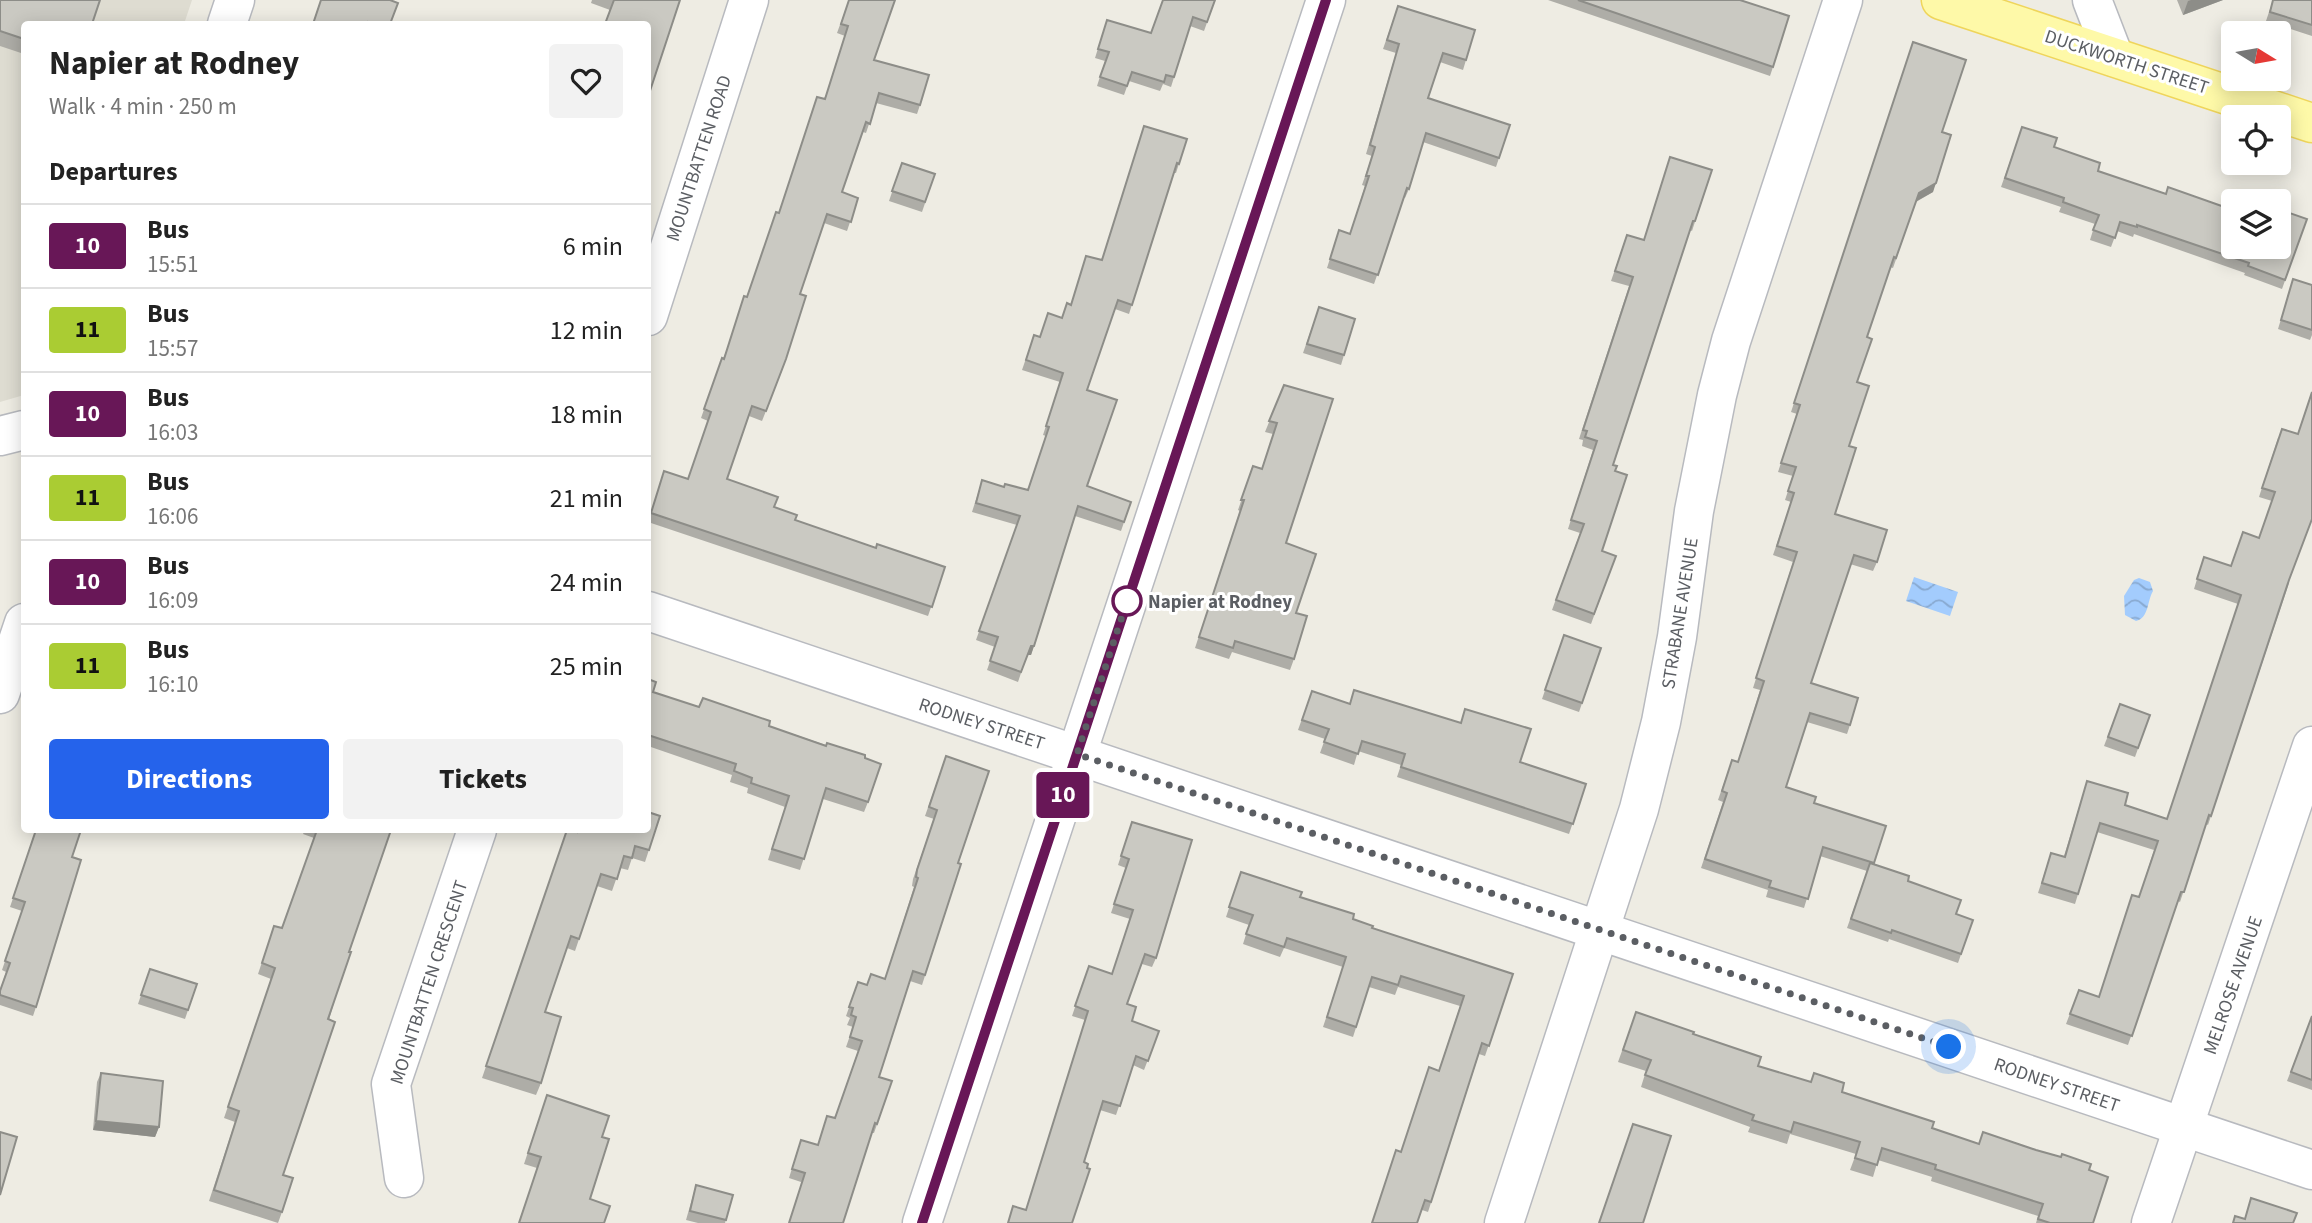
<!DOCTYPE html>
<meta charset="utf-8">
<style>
body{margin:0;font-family:"Source Sans 3",sans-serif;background:#f2f2f2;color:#222;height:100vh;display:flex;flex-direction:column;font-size:26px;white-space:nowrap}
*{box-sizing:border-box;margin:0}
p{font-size:23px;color:#767676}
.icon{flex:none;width:38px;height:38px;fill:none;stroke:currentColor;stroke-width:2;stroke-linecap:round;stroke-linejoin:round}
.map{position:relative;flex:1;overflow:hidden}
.details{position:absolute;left:21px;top:21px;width:630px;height:812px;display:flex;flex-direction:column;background:#fff;border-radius:7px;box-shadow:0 4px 18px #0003}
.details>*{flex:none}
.badge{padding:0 14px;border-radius:5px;font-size:24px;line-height:46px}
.needle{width:46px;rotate:101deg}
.buttons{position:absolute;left:2221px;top:21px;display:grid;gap:14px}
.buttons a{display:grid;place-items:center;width:70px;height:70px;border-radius:7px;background:#fff;box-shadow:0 4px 18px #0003;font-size:35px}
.you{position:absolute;width:35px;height:35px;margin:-18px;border:5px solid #fff;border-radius:50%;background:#1a73e8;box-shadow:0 0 0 10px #1a73e833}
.map>.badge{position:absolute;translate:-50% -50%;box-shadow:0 0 0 4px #fff}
h2{padding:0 28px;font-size:26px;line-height:63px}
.round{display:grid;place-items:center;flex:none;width:74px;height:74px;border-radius:7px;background:#f2f2f2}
.head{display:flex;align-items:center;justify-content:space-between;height:119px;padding:0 28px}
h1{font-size:33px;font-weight:700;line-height:52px}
.button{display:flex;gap:14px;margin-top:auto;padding:14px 28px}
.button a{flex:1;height:80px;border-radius:7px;background:#2563eb;color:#fff;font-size:28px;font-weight:700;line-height:80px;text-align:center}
.button a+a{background:#f2f2f2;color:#222}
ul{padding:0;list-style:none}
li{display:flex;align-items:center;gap:21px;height:84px;padding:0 28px;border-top:2px solid #e0e0e0}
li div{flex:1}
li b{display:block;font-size:26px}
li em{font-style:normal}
li .badge{min-width:77px;font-weight:700;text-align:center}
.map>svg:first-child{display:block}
</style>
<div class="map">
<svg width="2312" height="1223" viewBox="0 0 2312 1223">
<defs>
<pattern id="water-waves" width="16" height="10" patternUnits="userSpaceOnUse" patternTransform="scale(1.75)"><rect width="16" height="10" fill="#a3ccfd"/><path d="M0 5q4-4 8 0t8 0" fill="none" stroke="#88a9d0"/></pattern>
</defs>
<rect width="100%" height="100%" fill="#eeece3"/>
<path fill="#dedcd1" d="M0,0h192l-8,24h-160v371l-24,7z"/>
<g fill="url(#water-waves)">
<path d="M1914,577l44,15 -8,24 -44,-15z"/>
<path d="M2139,578l11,4 3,9c-6,10 -4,27 -17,30l-11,-6 -1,-19 10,-16z"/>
</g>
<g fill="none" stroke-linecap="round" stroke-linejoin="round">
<defs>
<g id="minor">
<path d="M2092,0l22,57"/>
<path d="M227,24l8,-24"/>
<path d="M648,316l101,-316"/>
<path d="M0,436l24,-6"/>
<path d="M648,611l1664,559"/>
<path d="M0,694l24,-71"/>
<path d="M404,1178l-13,-94 86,-254"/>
<path d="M922,1223l404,-1223"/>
<path d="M1504,1223l135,-414 22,-87 16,-85 17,-126 23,-116 14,-54 112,-341"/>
<path d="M2151,1223l161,-477"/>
</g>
<path id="major" d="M1941,0l371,123"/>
</defs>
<use href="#minor" stroke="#b8babf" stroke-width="41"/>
<use href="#major" stroke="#efd55b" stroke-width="41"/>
<use href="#minor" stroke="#fff" stroke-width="38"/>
<use href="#major" stroke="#fef9a8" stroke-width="38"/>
</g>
<g fill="#aeada7">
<path d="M0,0l24,24v30l-24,-8z"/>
<path d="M592,0h88l-70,10 -19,-7z"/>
<path d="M849,0l25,60 46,45 -3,9 -41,-11 -10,30 -3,-1 -21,60 16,6 -11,33 -23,-8 -24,71 -17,74 -21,53 -13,-5 -22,63 68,41 81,28 69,19 -17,49 -280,-94 13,-42 27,-1 20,-58 -7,-3 21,-60 1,1 102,-260 20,-63 -8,-3z"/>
<path d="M1215,0l-11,31 -14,-5 -19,61 -8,-3 -3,7 -31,-10 -5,14 -27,-9 8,-25 -10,-3 12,-38 44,13z"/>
<path d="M1548,0h192l33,67 -3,9z"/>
<path d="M2177,0h46l-40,15z"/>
<path d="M2273,0h39v36l-46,-15z"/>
<path d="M1398,6l68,54 -3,10 -23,-8 -12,36 82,27 -14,42 -73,-25 -14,47 -4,9 -1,-1 -30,87 -47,-16 12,-38 11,4 15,-48 -3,-1 10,-29 -6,-2 30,-101 -13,-4z"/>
<path d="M1913,42l29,90 -9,60 -17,10 -23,66 -3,-1 -23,70 -10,45 -8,64 -14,68 42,48 -4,9 -23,-7 -39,119 39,42 -3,9 -40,-12 -21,65 28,16 59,61 35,17 48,33 17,6 -15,43 -69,-24 -1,3 -41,-14 20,-57 -47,-15 -16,52 -38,-11 2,-7 -67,-22 22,-66 -5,-2 14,-40 6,2 22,-72 -7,-2 40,-126 -20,-7 18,-53 -6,-2 8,-24 -15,-4 19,-58 -6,-2z"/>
<path d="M2022,127l32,20 44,24 135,76 74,-28 -25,70 -38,-14 1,-2 -111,-39 -1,3 -16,-6 -6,16 -21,-7 5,-16 -36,-12 2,-5 -60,-20z"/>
<path d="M1187,139l-11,34h-2l-45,141 -14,-5 -28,81v96l44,16 -10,29 -46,-15 -41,130 -3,9h-4l-9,27 -31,-12 8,-23 -19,-7 41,-115 -45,-13 7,-22 3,-10 22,7 1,-3 23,6 18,-54 -3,-1 17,-53 -38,-12 12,-35 5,2 23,-19 9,-13 15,-49 16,4z"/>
<path d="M902,163l33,11 -13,38 -33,-11z"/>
<path d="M1712,170l-20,61 -2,-1 -77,235 2,6 -13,80 14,5 -25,68 -39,-14 28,-77 -12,-4 25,-79 -11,-4 1,-6 -4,-1 50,-153 -18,-5 16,-46 17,5z"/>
<path d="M2293,279l19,6v50l-2,5 -32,-11z"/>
<path d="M1319,307l25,48 -3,10 -38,-12z"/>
<path d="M1284,385l2,158 10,70 -2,46 -4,11 -58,-18 -3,7 -34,-11 45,-137 -2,-1 15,-44 9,2 11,-34 -8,-2z"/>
<path d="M2278,438l11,145 -78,233 -3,9 -2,-1 -26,78 -2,-1 -50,144 -62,-21 13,-34 20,7 40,-100 15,-47 -57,-18 -22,72 -37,-11 10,-31 16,-6 23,-75 38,24 42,14 71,-215 -44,-15 7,-23h30l28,-28 13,-37 -13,-4z"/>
<path d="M1564,635l37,13 -22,64 -37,-13z"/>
<path d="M648,679l5,13 46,15 70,19 96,32 3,44 -4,10 -41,-13 -23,71 -32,-10 17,-53 -38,-14 1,-5 -18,-6 2,-7 -84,-29z"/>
<path d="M1312,691l274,93 -17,50 -172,-57 4,-12 -43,-14 -4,14 -34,-12 5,-14 -27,-9z"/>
<path d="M2120,704l30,11 -15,42 -31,-11z"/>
<path d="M946,756l12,107 3,1 -39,121 -12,-4 -31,96 13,4 -18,52h-2l-71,49 -12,-4 9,-29 19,-4 18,-27 23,-67 -12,-4 7,-20 -6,-2 3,-7 -4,-2 12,-34 9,3 18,-6 29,-92 -2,-1 1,-7 21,-60 -9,-3z"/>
<path d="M660,816l-15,46 -13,-4 -4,12 -8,-2 -8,23 -15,-5 -22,65 -8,-3 -22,64 -4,71 -5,12 -54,-17 85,-248 9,2 1,-2h71z"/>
<path d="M1132,822l24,136 -4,9 -10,-3 -15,40 5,17 27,10 -15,39 -11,-5 -17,50 -16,-5 -16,52 -58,48 59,-190 -13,-4 17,-50 23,8 18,-55 -19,-6 15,-45 -8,-3z"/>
<path d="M36,830l36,27 -36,150 -3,9 -33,-11v-15l6,-18 -4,-2 20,-59 -12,-4z"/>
<path d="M305,830h86l-42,122 -66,223 -1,37 -4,11 -69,-22 26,-79 -11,-4 47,-139 -13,-5 16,-48 8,2 32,-90 -11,-4z"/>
<path d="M1241,872l131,56 141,46 -28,82 -6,-2 -51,158 -6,-2 -21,-59 38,-81 21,-64 -62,-19 -3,8 -26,-8 -16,50 -30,-10 20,-60 -59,-19 -4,9 -37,-13 6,-19 -23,-8z"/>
<path d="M150,969l47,15 -12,35 -47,-15z"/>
<path d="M1636,1012l57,22 65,32 84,26 90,36 47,16 110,26 4,53h-57l2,-7 -107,-35 1,-4 -54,-17 -5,17 -23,-7 6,-16 -66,-20 -3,10 -39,-12 2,-5 -109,-40 5,-16 -28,-9z"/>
<path d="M2312,1016v74l-25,-9z"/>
<path d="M101,1073l58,54 -4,10 -62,-7 4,-48z"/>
<path d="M547,1095l55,42 -12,62 -53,-31 -13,-4z"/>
<path d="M696,1185l37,10 -8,28h-27l-12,-3z"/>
</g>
<g fill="#8d8d88">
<path d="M2191,0h32l-40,15 5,-14z"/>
<path d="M1936,183l-3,9 -18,10 4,-9z"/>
<path d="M1031,646h3l-3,9h-4z"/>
<path d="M96,1121l63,6 -4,10 -62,-7z"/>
</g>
<g fill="#cac9c2" stroke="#8d8d88" stroke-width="2">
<path d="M0,0h100l-8,24h-68v15l-24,-8z"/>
<path d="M321,0h69l8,3 -8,21h-14l-8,-2 -1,2h-54z"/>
<path d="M614,0h66l-32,97v-73h-43z"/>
<path d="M849,0h46l-21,60 55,15 -9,30 -41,-12 -9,31 -4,-2 -24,70 16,6 -7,24 -24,-8 -27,80 6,2 -20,63 -20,52 -14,-5 -25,73 51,18 -4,10 23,8 -2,5 81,28 1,-4 68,23 -13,40 -281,-94 13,-42 24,8 23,-67 -7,-3 18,-51 2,1 20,-63 3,1 29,-85 3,1 38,-116 8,2 23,-73 -7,-2z"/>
<path d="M1163,0h52l-8,22 -14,-5 -19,60 -8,-2 -2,7 -32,-10 -5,14 -27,-9 9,-25 -11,-3 9,-29 44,13z"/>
<path d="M1578,0h162l49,16 -16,51z"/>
<path d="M2273,0h39v25l-42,-13z"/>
<path d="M1398,6l77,24 -9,30 -23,-7 -15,45 82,27 -11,33 -73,-25 -17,56 -2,-1 -29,87 -48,-16 9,-29 11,4 19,-58h-3l9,-29 -5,-2 29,-101 -12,-4z"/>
<path d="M1913,42l53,18 -24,72 9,3 -15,48 -17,10 -23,65 -2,-1 -27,80 5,2 -15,43 12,4 -20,60 7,2 -21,66 52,16 -10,32 -23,-7 -43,128 47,15 -8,27 -40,-12 -24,74 30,10 -2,6 72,23 -12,37 -51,-16 -15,52 -39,-12 2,-6 -66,-22 22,-66 -5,-2 10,-31 6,2 26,-81 -8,-3 41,-126 -20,-6 17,-53 -6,-2 8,-24 -15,-4 19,-58 -6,-2z"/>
<path d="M1144,126l43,13 -8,25 -2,-1 -45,142 -14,-5 -31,90 30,10 -30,86 44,16 -7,20 -46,-16 -44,140h-3l-10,26 -31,-11 8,-24 -19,-6 41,-115 -44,-13 6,-23 22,7 1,-3 23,6 21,-63 -3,-1 17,-53 -37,-13 8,-25 6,2 8,-24 14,5 5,-15 4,2 15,-49 16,4z"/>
<path d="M2022,127l35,11 -3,9 46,16 -2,8 68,23 2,-7 65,23v37h45v-38l29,10 -22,61 -37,-14 1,-3 -112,-38v2l-17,-5 -5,16 -22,-8 6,-15 -36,-13 1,-4 -59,-20z"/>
<path d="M1670,157l42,13 -17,51h-2l-80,244 4,1 -2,5 12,4 -25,76 14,5 -22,58 -38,-14 28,-76 -13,-4 26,-79 -12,-4 2,-6 -4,-1 50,-153 -18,-6 12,-36 17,5z"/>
<path d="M902,163l33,11 -10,28 -33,-11z"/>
<path d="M2293,279l19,6v45l-31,-10z"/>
<path d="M1319,307l36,12 -11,36 -37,-11z"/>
<path d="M1284,385l49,14 -47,144 30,11 -20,59 11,3 -13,43 -59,-18 -2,7 -34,-11 45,-137h-3l12,-34 9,3 15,-46 -8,-2z"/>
<path d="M2312,392v127l-23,61 -78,236 -2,-1 -25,77h-3l-49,144 -62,-22 9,-24 20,7 33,-102 7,2 19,-56 -58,-18 -22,71 -36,-11 9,-30 14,4 22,-76 41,12 -3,12 42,14 74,-224 -44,-16 7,-22 27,9 12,-34 16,6 16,-46 -13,-4 20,-59 16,5z"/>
<path d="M1564,635l37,13 -19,55 -37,-13z"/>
<path d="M648,679l8,3 -3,10 46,15 4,-9 67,23 -1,5 57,20 1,-3 38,12v3l16,6 -13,38 -42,-14 -22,71 -32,-10 17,-53 -38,-13 1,-5 -18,-7 2,-7 -88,-29 1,-15h-1z"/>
<path d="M1354,690l107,33 4,-14 66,20 -11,33 66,22 -13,40 -172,-57 4,-13 -43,-13 -4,13 -34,-12 5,-13 -27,-9 10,-29 38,13z"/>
<path d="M2120,704l30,11 -12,33 -30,-11z"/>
<path d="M946,756l43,15 -31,92 3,1 -36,111 -12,-4 -34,106 13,4 -15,43 -2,-1 -32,100h-54l16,-50 -13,-4 9,-29 17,5 9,-29 8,2 27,-77 -12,-4 6,-20 -5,-2 2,-7 -4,-1 9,-25 9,3 4,-11 14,5 33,-101 -2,-1 1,-7 20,-60 -8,-3z"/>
<path d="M648,812l12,4 -11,34 -14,-4 -3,12 -8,-2 -7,23 -16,-5 -22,65 -8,-3 -26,76 16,5 -20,66 -55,-17 81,-236 10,2v-2h71z"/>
<path d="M1132,822l60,18 -36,118 -11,-4 -18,50 9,3 -4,14 27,10 -11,30 -12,-5 -16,50 -17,-5 -19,61 4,2 -1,4 3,1 -18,54h-64l5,-17 13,4 62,-199 -13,-5 14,-40 23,8 21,-64 -19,-6 15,-45 -8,-3z"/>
<path d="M36,830h45l-9,27 9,3 -45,147 -36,-12v-4l10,-28 -5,-2 20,-59 -12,-4z"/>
<path d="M317,830h74l-42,122h2l-23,67 7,3 -52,153 10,3 -11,34 -68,-22 25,-79 -11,-4 47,-139 -13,-5 12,-37 8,2z"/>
<path d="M1870,863l39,13 -1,5 53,19 -5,14 17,6 -12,34 -69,-24 -1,3 -40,-14z"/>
<path d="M1241,872l61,20 -2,5 54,17 -1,5 20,7 -1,2 141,46 -24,72 -7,-3 -51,159 -6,-2 -8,23h-45l24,-73 5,2 28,-85 10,4 25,-75 -63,-20 -3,9 -26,-8 -16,50 -29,-10 19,-60 -59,-19 -3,9 -38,-13 7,-19 -24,-8z"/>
<path d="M150,969l47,15 -9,26 -47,-15z"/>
<path d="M1636,1012l58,20 -1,2 68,23 -3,9 53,16 3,-9 30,10 -2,9 92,30 -2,6 47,16 4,-12 53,18 25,7 1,-3 29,10 -2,6 19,7 -15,46h-43l-12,-4 5,-15 -108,-35 1,-4 -54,-17 -5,17 -22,-7 5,-16 -66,-20 -3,10 -39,-12 2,-5 -109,-40 6,-15 -28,-10z"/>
<path d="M2312,1016v64l-21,-8z"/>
<path d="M101,1073l62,8 -4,46 -63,-6z"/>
<path d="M547,1095l62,21 -7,21 7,2 -19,60 20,7 -6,17h-85l22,-66 -13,-4z"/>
<path d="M1633,1124l38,12 -28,87h-44z"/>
<path d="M0,1132l17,5 -17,58z"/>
<path d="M696,1185l37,10 -7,25 -36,-9z"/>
<path d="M2251,1198l46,15 -4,10h-60l2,-7 10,3z"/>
</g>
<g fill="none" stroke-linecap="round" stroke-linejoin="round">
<defs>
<path id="line" d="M922,1223l404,-1223"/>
</defs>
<use href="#line" stroke="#fff" stroke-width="16"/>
<use href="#line" stroke="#681757" stroke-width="10"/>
<path stroke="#5b5e63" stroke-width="7" stroke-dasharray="0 12.6" d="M1127,601l3,-9 -53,162 872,293"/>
</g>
<circle fill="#fff" stroke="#681757" stroke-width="3.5" cx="1127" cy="601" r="14"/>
<g text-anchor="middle" stroke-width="6" stroke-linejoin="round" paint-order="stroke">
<g font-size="19" fill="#5b5e63" stroke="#fff">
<text transform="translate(2127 61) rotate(18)" y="7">DUCKWORTH STREET</text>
<text transform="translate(698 158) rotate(-72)" y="7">MOUNTBATTEN ROAD</text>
<text transform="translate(1679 613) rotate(-81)" y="7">STRABANE AVENUE</text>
<text transform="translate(982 723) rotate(18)" y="7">RODNEY STREET</text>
<text transform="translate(428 982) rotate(-72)" y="7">MOUNTBATTEN CRESCENT</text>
<text transform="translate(2232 985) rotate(-71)" y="7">MELROSE AVENUE</text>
<text transform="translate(2057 1084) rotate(19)" y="7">RODNEY STREET</text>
</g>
<g font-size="19" font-weight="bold" fill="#5b5e63" stroke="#fff" text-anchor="start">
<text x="1148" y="608">Napier at Rodney</text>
</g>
</g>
</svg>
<div class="buttons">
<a><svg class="needle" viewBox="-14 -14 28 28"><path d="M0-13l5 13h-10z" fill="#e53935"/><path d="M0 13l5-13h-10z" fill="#767676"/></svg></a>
<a><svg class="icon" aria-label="locate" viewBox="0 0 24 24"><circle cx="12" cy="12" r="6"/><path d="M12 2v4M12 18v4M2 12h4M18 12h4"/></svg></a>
<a><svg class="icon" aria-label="layers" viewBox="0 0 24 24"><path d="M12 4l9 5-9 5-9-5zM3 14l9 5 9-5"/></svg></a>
</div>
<div class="you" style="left:1949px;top:1047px"></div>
<b class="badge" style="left:1063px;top:795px;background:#681757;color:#fff">10</b>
<section class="details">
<div class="head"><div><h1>Napier at Rodney</h1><p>Walk · 4 min · 250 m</p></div><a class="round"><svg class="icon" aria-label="heart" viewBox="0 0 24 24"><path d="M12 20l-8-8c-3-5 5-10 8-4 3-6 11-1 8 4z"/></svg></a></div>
<h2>Departures</h2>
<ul>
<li><span class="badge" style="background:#681757;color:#fff">10</span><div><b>Bus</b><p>15:51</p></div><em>6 min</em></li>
<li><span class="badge" style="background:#ac3;color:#111">11</span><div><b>Bus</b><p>15:57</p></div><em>12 min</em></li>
<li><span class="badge" style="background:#681757;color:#fff">10</span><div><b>Bus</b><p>16:03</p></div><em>18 min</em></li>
<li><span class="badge" style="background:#ac3;color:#111">11</span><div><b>Bus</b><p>16:06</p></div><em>21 min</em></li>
<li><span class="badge" style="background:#681757;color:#fff">10</span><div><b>Bus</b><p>16:09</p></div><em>24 min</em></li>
<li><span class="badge" style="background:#ac3;color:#111">11</span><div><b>Bus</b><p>16:10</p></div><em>25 min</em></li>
</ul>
<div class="button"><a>Directions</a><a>Tickets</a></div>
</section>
</div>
